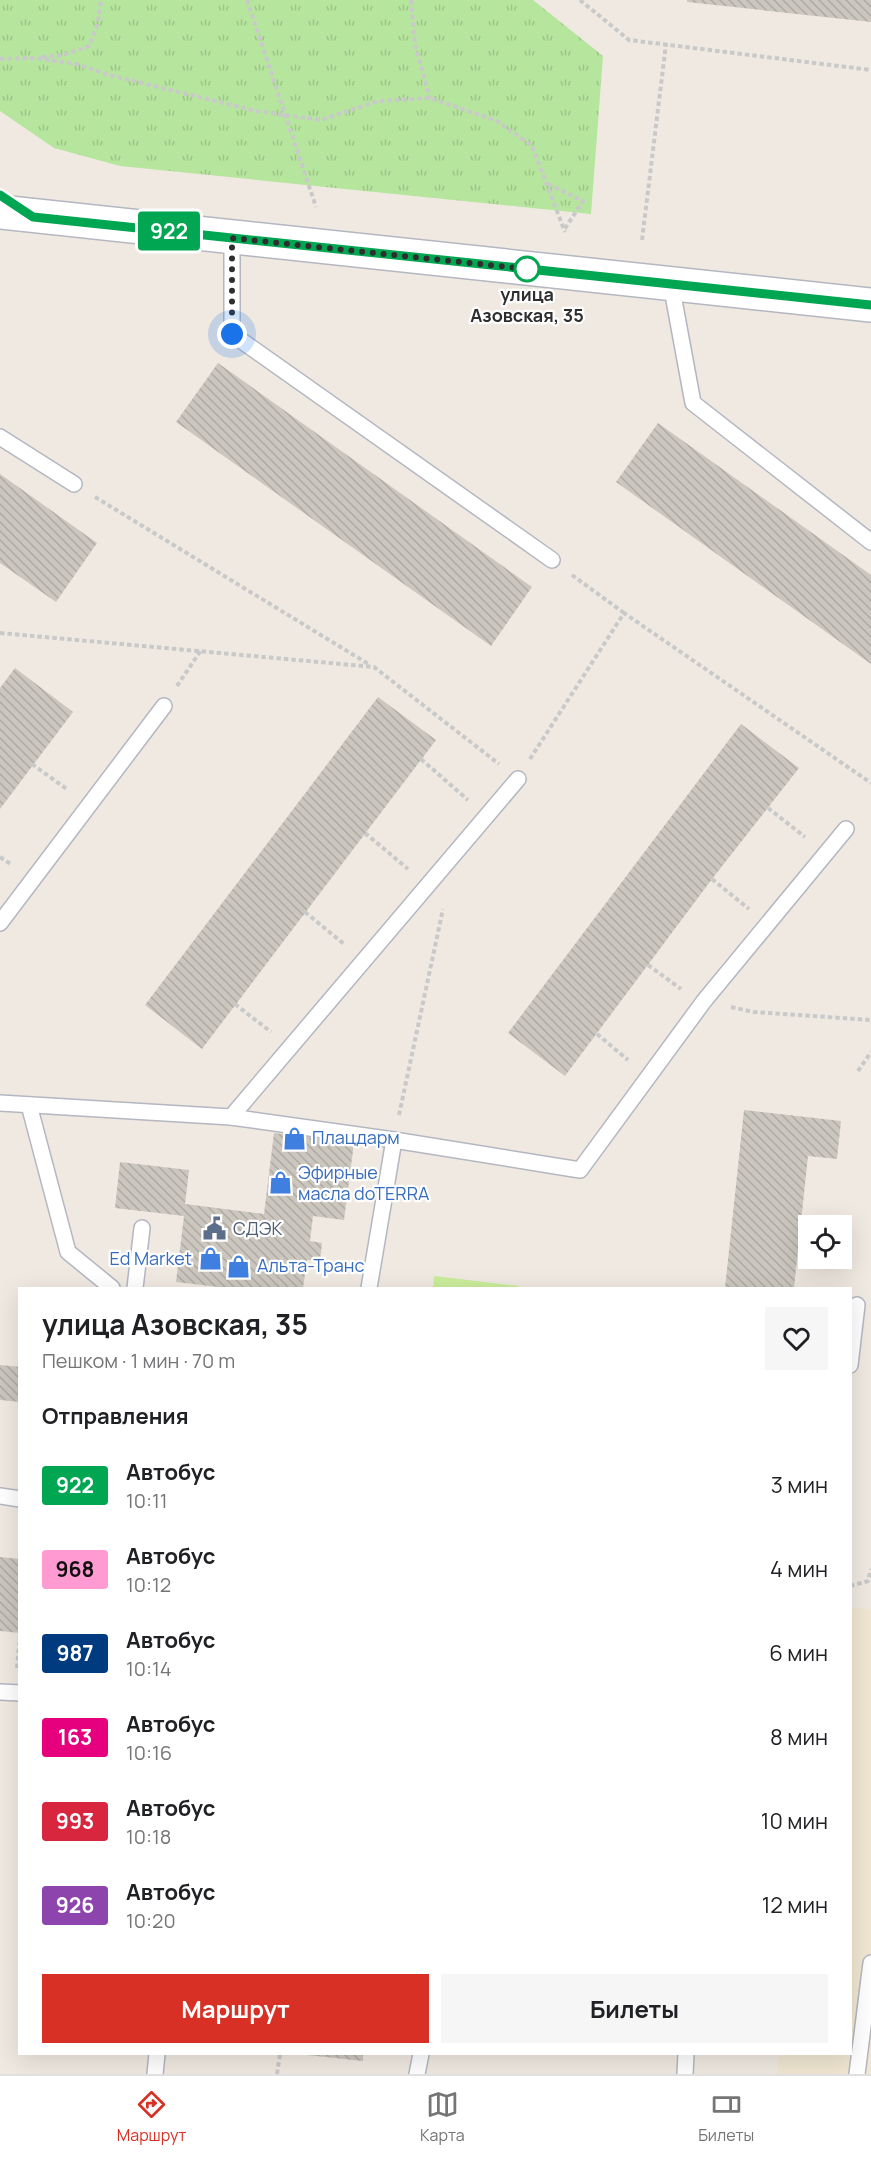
<!DOCTYPE html>
<html lang="ru">
<meta charset="utf-8">
<style>
body{margin:0;font-family:Manrope,sans-serif;background:#f6f6f6;color:#202124;height:100vh;display:flex;flex-direction:column;font-size:22px;white-space:nowrap}
*{box-sizing:border-box;margin:0}
p{font-size:20px;color:#757577}
.icon{flex:none;width:33px;height:33px;fill:none;stroke:currentColor;stroke-width:2;stroke-linecap:round;stroke-linejoin:round}
.map{position:relative;flex:1;overflow:hidden}
.sheet{position:absolute;left:18px;top:1287px;width:834px;height:768px;display:flex;flex-direction:column;background:#fff;border-radius:0px;box-shadow:0 6px 24px #0002}
.sheet>*{flex:none}
.badge{padding:0 12px;border-radius:4px;font-size:21px;line-height:39px}
.controls{position:absolute;left:798px;top:1215px;display:grid;gap:12px}
.controls a{display:grid;place-items:center;width:54px;height:54px;border-radius:0px;background:#fff;box-shadow:0 6px 24px #0002;font-size:30px}
.you{position:absolute;width:30px;height:30px;margin:-15px;border:4px solid #fff;border-radius:50%;background:#1a73e8;box-shadow:0 0 0 9px #1a73e833}
.map>.badge{position:absolute;translate:-50% -50%;box-shadow:0 0 0 3px #fff}
h2{padding:0 24px;font-size:22px;line-height:54px}
.round{display:grid;place-items:center;flex:none;width:63px;height:63px;border-radius:0px;background:#f6f6f6}
.summary{display:flex;align-items:center;justify-content:space-between;height:102px;padding:0 24px}
h1{font-size:28px;font-weight:700;line-height:45px}
.action{display:flex;gap:12px;margin-top:auto;padding:12px 24px}
.action a{flex:1;height:69px;border-radius:0px;background:#d93025;color:#fff;font-size:24px;font-weight:700;line-height:69px;text-align:center}
.action a+a{background:#f6f6f6;color:#202124}
ul{padding:0;list-style:none}
li{display:flex;align-items:center;gap:18px;height:84px;padding:0 24px}
li div{flex:1}
li b{display:block;font-size:22px}
li em{font-style:normal}
li .badge{min-width:66px;font-weight:700;text-align:center}
.dock{display:flex;justify-content:space-around;align-items:center;height:84px;border-top:2px solid #e0e0e0;background:#fff;font-size:16px;color:#757577}
.dock a{display:grid;justify-items:center;gap:3px}
.dock .current{color:#d93025}
.map>svg:first-child{display:block}
</style>
<div class="map">
<svg width="871" height="2074" viewBox="0 0 871 2074">
<defs>
<pattern id="park-tufts" width="24" height="20" patternUnits="userSpaceOnUse" patternTransform="scale(1.5)"><rect width="24" height="20" fill="#b6e59e"/><path d="M3 7l-1-3M5 7V3M7 7l1-3M15 17l-1-3M17 17v-4M19 17l1-3" fill="none" stroke="#9dc588"/></pattern>
<pattern id="building-back-hatch" width="6" height="6" patternUnits="userSpaceOnUse" patternTransform="scale(1.5)"><rect width="6" height="6" fill="#cbc7bf"/><path d="M-1 5l2 2M0 0l6 6M5-1l2 2" fill="none" stroke="#afaba4"/></pattern>
</defs>
<rect width="100%" height="100%" fill="#efe9e1"/>
<path fill="#f0e6d1" d="M851,1608l20,1v465h-94l2,-20h71z"/>
<path fill="url(#park-tufts)" d="M0,0h533l70,56 -12,158 -471,-48 -66,-18 -54,-37z"/>
<path fill="#c9ec9a" d="M434,1276l85,10 -1,2h-85z"/>
<g fill="url(#building-back-hatch)">
<path d="M687,0h184v22l-184,-20z"/>
<path d="M218,363l314,224 -41,59 -315,-224z"/>
<path d="M658,423l213,152v89l-255,-182z"/>
<path d="M0,474l97,69 -41,59 -56,-39z"/>
<path d="M15,668l58,44 -73,97v-121z"/>
<path d="M378,697l58,43 -234,309 -57,-44z"/>
<path d="M741,724l58,44 -87,111 -147,197 -57,-43z"/>
<path d="M744,1110l97,11 -4,38 -29,-3 -14,132h-69z"/>
<path d="M274,1133l80,10 -10,77 -31,-4 -3,25 12,2 -2,18 -13,-1 -4,28h-76l-51,-6 8,-66 -69,-8 5,-46 69,8 -4,34 79,10z"/>
<path d="M0,1365l20,2v35l-20,-2z"/>
<path d="M0,1557l20,2v74l-20,-2z"/>
<path d="M298,2054h65v7z"/>
</g>
<g fill="none" stroke-linecap="round" stroke-linejoin="round">
<defs>
<g id="service">
<path d="M232,238v96l320,226"/>
<path d="M671,284l22,119 178,139"/>
<path d="M0,437l74,47"/>
<path d="M0,923l164,-217"/>
<path d="M0,1103l231,14 163,23 186,30 124,-169 142,-172"/>
<path d="M29,1105l39,147 44,36"/>
<path d="M231,1117l287,-338"/>
<path d="M135,1288l7,-60"/>
<path d="M369,1288l25,-148"/>
<path d="M850,1365l7,-60"/>
<path d="M0,1496l20,3"/>
<path d="M0,1692l20,1"/>
<path d="M155,2074l2,-20"/>
<path d="M417,2074l4,-20"/>
<path d="M685,2074l1,-20"/>
<path d="M857,2074l14,-111"/>
</g>
<path id="tertiary" d="M0,212l871,93"/>
</defs>
<use href="#service" stroke="#b4b7c1" stroke-width="18"/>
<use href="#tertiary" stroke="#b4b7c1" stroke-width="36"/>
<g stroke="#c9c9c9" stroke-width="4" stroke-dasharray="4.5 3" stroke-linecap="butt">
<path d="M247,0l69,207"/>
<path d="M411,0l4,45 15,53"/>
<path d="M580,0l49,40 242,30"/>
<path d="M42,57l21,-2 26,-9 9,-23 3,-23"/>
<path d="M0,59l35,-1 41,6 33,11 147,36 65,9 57,-19 52,-3 67,23 35,25 33,86"/>
<path d="M548,184l35,17 -19,29"/>
<path d="M642,240l24,-196"/>
<path d="M95,497l275,168"/>
<path d="M572,575l52,38"/>
<path d="M0,633l374,34 125,97"/>
<path d="M177,686l24,-36"/>
<path d="M421,759l47,41"/>
<path d="M530,759l94,-146 247,170"/>
<path d="M32,764l36,26"/>
<path d="M768,808l37,29"/>
<path d="M365,833l43,36"/>
<path d="M0,857l12,8"/>
<path d="M712,879l37,30"/>
<path d="M305,912l39,32"/>
<path d="M648,965l33,24"/>
<path d="M235,1004l36,28"/>
<path d="M731,1007l22,5 118,8"/>
<path d="M597,1034l31,26"/>
<path d="M858,1071l13,-19"/>
<path d="M399,1115l44,-206"/>
<path d="M850,1586l18,-5 3,-12"/>
<path d="M17,1668l3,-32"/>
<path d="M277,2074l3,-20"/>
</g>
<use href="#service" stroke="#fff" stroke-width="15"/>
<use href="#tertiary" stroke="#fff" stroke-width="33"/>
</g>
<g fill="none" stroke-linecap="round" stroke-linejoin="round">
<defs>
<path id="line" d="M0,195l33,22 838,88"/>
</defs>
<use href="#line" stroke="#fff" stroke-width="14"/>
<use href="#line" stroke="#00a651" stroke-width="9"/>
<path stroke="#2e2e2e" stroke-width="6" stroke-dasharray="0 10.8" d="M232,334v-96l295,31"/>
</g>
<defs>
<symbol id="shop-bare" viewBox="-9 -9 18 18"><path d="M-5-2.5h2.3a2.7 3.5 0 0 1 5.4 0H5L5.5 6h-11ZM-1.5-2.5h3a1.5 2.3 0 0 0-3 0Z" fill="#3f7fe0" stroke="#fff" stroke-width="2.5" paint-order="stroke"/></symbol>
<symbol id="civic-bare" viewBox="-9 -9 18 18"><path d="M-.6-6.5H3V-4.5H.6V-3L4-1V1h2V6H-6V1h2V-1L-.6-3ZM-1.2 2.5V6h2.4V2.5Z" fill="#5c6f8a" stroke="#fff" stroke-width="2.5" paint-order="stroke"/></symbol>
</defs>
<g fill-rule="evenodd">
<use href="#shop-bare" x="278" y="1122" width="33" height="33"/>
<use href="#shop-bare" x="264" y="1166" width="33" height="33"/>
<use href="#civic-bare" x="198" y="1212" width="33" height="33"/>
<use href="#shop-bare" x="194" y="1242" width="33" height="33"/>
<use href="#shop-bare" x="222" y="1250" width="33" height="33"/>
</g>
<circle fill="#fff" stroke="#00a651" stroke-width="3" cx="527" cy="269" r="12"/>
<g text-anchor="middle" stroke-width="4.5" stroke-linejoin="round" paint-order="stroke">
<g font-size="18" font-weight="bold" fill="#2e2e2e" stroke="#fff">
<text x="527" y="301">улица<tspan x="527" dy="21">Азовская, 35</tspan></text>
</g>
<g font-size="18" fill="#366cbe" stroke="#fff" text-anchor="start">
<text x="312" y="1144">Плацдарм</text>
<text x="298" y="1179">Эфирные<tspan x="298" dy="21">масла doTERRA</tspan></text>
<text x="192" y="1265" text-anchor="end">Ed Market</text>
<text x="257" y="1272">Альта-Транс</text>
</g>
<g font-size="18" fill="#4e5e75" stroke="#fff" text-anchor="start">
<text x="233" y="1235">СДЭК</text>
</g>
</g>
</svg>
<div class="controls">
<a><svg class="icon" aria-label="locate" viewBox="0 0 24 24"><circle cx="12" cy="12" r="6"/><path d="M12 2v4M12 18v4M2 12h4M18 12h4"/></svg></a>
</div>
<div class="you" style="left:232px;top:334px"></div>
<b class="badge" style="left:169px;top:231px;background:#00a651;color:#fff">922</b>
<section class="sheet">
<div class="summary"><div><h1>улица Азовская, 35</h1><p>Пешком · 1 мин · 70 m</p></div><a class="round"><svg class="icon" aria-label="heart" viewBox="0 0 24 24"><path d="M12 20l-8-8c-3-5 5-10 8-4 3-6 11-1 8 4z"/></svg></a></div>
<h2>Отправления</h2>
<ul>
<li><span class="badge" style="background:#00a651;color:#fff">922</span><div><b>Автобус</b><p>10:11</p></div><em>3 мин</em></li>
<li><span class="badge" style="background:#ff9ad2;color:#111">968</span><div><b>Автобус</b><p>10:12</p></div><em>4 мин</em></li>
<li><span class="badge" style="background:#003b80;color:#fff">987</span><div><b>Автобус</b><p>10:14</p></div><em>6 мин</em></li>
<li><span class="badge" style="background:#e6007e;color:#fff">163</span><div><b>Автобус</b><p>10:16</p></div><em>8 мин</em></li>
<li><span class="badge" style="background:#d7263d;color:#fff">993</span><div><b>Автобус</b><p>10:18</p></div><em>10 мин</em></li>
<li><span class="badge" style="background:#8e44ad;color:#fff">926</span><div><b>Автобус</b><p>10:20</p></div><em>12 мин</em></li>
</ul>
<div class="action"><a>Маршрут</a><a>Билеты</a></div>
</section>
</div>
<nav class="dock">
<a class="current"><svg class="icon" aria-label="directions" viewBox="0 0 24 24"><path d="M12 3l9 9-9 9-9-9zM9 14v-3h6M13 9l2 2-2 2"/></svg>Маршрут</a>
<a><svg class="icon" aria-label="map" viewBox="0 0 24 24"><path d="M3 6l6-2 6 2 6-2v14l-6 2-6-2-6 2zM9 4v14M15 6v14"/></svg>Карта</a>
<a><svg class="icon" aria-label="tickets" viewBox="0 0 24 24"><path d="M3 7h18v10H3zM15 7v10"/></svg>Билеты</a>
</nav>
